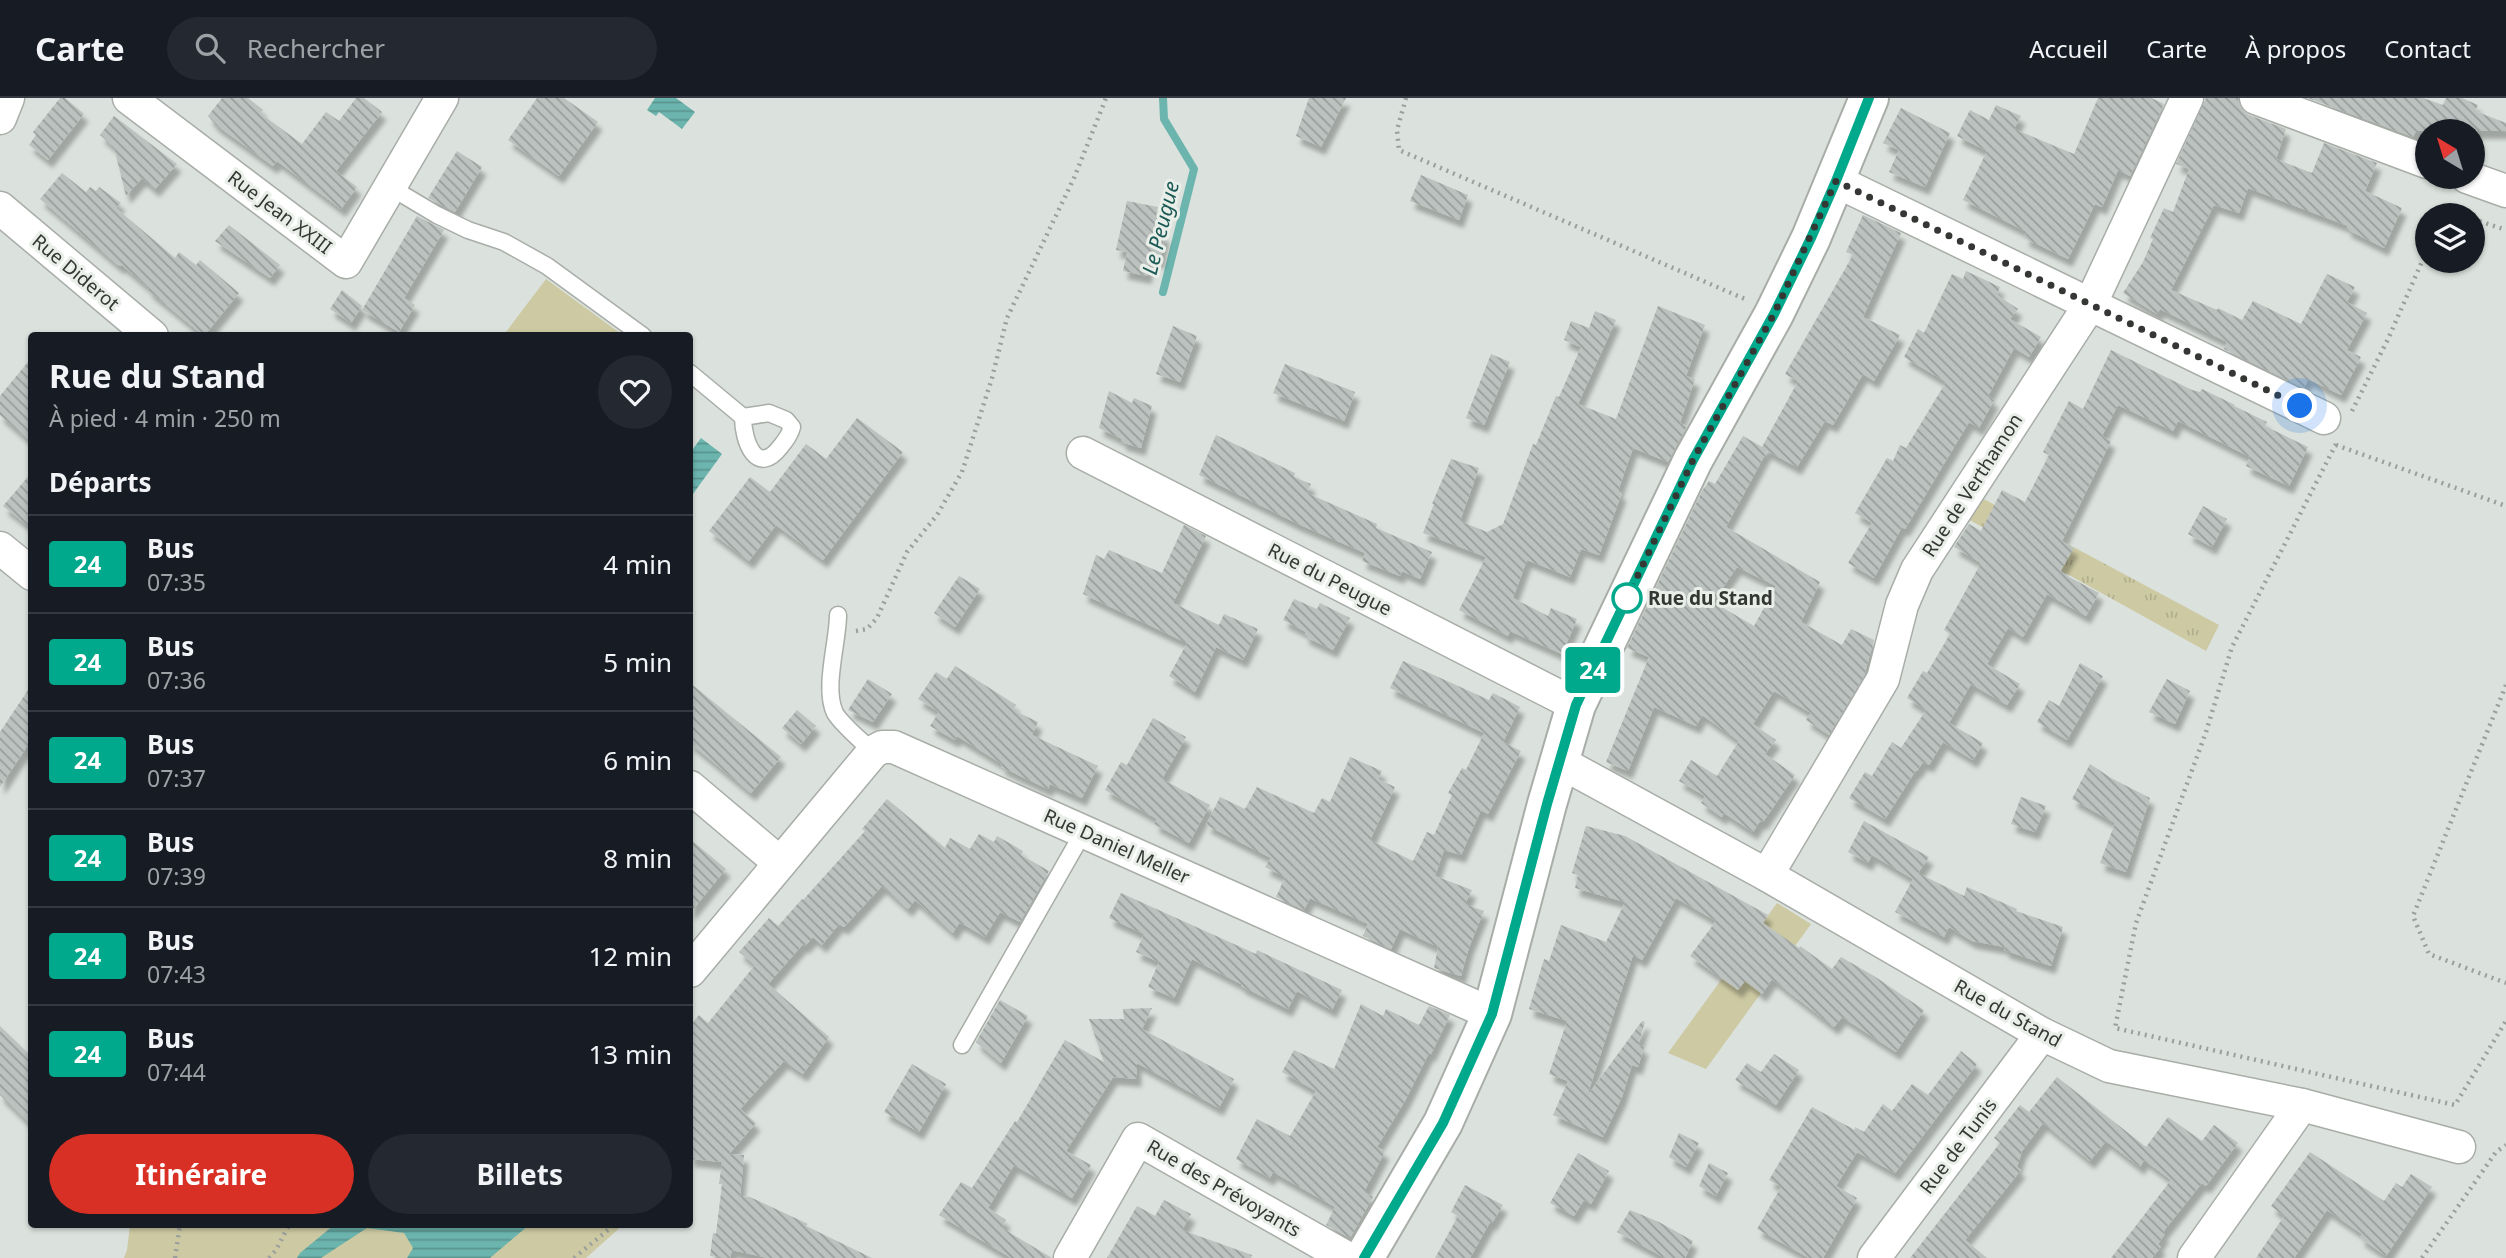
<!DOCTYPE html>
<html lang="fr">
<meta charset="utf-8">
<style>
body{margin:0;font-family:"Noto Sans",sans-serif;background:#242831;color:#f1f3f6;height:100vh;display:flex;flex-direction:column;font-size:26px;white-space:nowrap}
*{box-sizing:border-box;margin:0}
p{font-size:23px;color:#9ea1a6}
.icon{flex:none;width:38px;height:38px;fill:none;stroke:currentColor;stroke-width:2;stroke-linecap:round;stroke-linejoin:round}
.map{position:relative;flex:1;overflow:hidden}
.drawer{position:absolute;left:28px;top:234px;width:665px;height:896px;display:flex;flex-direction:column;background:#171b24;border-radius:7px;box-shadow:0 2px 5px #0004}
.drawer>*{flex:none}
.badge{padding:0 14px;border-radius:5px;font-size:24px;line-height:46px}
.needle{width:46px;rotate:322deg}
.controls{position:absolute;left:2415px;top:21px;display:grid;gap:14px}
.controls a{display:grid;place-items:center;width:70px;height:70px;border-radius:50%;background:#171b24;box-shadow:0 2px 5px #0004;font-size:35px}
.you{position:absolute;width:35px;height:35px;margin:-18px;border:5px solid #fff;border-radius:50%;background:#1a73e8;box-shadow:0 0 0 10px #1a73e833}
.map>.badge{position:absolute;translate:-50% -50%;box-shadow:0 0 0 4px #fff}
h2{padding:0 21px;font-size:26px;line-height:63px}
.round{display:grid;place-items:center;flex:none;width:74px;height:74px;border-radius:37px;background:#242831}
.headline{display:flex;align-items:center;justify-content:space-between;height:119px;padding:0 21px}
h1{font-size:33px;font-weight:700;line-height:52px}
.button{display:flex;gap:14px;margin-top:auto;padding:14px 21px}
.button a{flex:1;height:80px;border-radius:42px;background:#d93025;color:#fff;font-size:28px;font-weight:700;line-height:80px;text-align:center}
.button a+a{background:#242831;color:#f1f3f6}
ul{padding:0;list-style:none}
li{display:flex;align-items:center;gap:21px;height:98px;padding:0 21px;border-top:2px solid #363941}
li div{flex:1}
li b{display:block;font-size:26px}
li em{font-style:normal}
li .badge{min-width:77px;font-weight:700;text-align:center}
header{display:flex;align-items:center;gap:42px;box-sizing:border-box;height:98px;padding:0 35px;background:#171b24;border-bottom:2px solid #363941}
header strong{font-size:33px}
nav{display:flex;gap:38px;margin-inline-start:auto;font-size:24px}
.search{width:490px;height:63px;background:#242831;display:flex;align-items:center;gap:18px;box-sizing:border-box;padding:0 24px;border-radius:38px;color:#9ea1a6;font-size:26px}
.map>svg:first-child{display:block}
</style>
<header>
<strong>Carte</strong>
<div class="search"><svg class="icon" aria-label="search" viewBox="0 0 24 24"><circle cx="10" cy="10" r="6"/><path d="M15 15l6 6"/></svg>Rechercher</div>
<nav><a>Accueil</a><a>Carte</a><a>À propos</a><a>Contact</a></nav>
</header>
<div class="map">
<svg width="2506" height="1160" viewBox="0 0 2506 1160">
<defs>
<pattern id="grass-tufts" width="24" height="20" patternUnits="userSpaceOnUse" patternTransform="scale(1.75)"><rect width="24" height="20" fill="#cdcaa3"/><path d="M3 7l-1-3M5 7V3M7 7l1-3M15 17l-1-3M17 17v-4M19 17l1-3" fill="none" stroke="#b1ae8d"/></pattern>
<pattern id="water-rules" width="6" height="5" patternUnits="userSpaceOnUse" patternTransform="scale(1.75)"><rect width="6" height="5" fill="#6cb5af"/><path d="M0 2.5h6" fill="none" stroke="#5a948f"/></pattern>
<pattern id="building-back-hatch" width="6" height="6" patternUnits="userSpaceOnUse" patternTransform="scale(1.75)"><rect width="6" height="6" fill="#bbc2bf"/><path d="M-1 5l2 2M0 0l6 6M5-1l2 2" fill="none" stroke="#999e9c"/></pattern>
<filter id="shadow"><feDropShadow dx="4.5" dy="8" stdDeviation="2" flood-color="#0004"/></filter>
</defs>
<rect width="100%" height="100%" fill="#dbe1dc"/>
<path fill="url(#grass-tufts)" d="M1980,399l239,128 -13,26 -240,-133z"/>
<g fill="#cdcaa3">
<path d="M546,181l78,57h-121z"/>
<path d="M1777,805l34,21 -105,145 -38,-16z"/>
<path d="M130,1127h493l-37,33h-462l3,-8z"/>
</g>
<g fill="url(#water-rules)">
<path d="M655,0h21l19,14 -13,17 -23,-17 -3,4 -9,-6z"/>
<path d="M701,340l21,16 -32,44v-45z"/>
<path d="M334,1127h195l-39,33h-83l6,-10 -9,-15 -37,-5 -46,30h-24l3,-5z"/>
</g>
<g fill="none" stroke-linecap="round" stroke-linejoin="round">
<path stroke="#6cb5af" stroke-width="8" d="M1163,0l1,21 30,50 -31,123"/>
</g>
<g fill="url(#building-back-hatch)" fill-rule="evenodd" filter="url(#shadow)">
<path d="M60,0h5l19,16 -36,46 -19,-15 7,-10 -3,-3z"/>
<path d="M222,0h26l15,12 -3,3 42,31 24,-32 13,9 17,-23h8l18,14 -46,59 21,16 -16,22 -64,-48 -4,5 -57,-41 -8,-9z"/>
<path d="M537,0h27l34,24 -39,54 -51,-36z"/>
<path d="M1309,0h37l-25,49 -25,-11z"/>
<path d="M2098,0h53l13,6 -34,72 -12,-6 -16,37 -7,-3 -27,55 -44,-21 3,-6 -64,-32 24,-49 -30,-15 13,-26 19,10 7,-15 25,11 -7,13 60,25z"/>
<path d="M2206,0h32l3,11 8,6 37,14 -10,30 36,14 12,-30 53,20 -12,28 37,17 -18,40 -38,-19 2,-3 -100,-38 -9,25 -25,-8 -43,85 46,20 1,-2 24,12 11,-19 48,23 26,-50 28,13 -8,15 20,11 -20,37 14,7 -20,38 -33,-16 -4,9 -80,-39 3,-7 -67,-33 -3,5 -34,-21 20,-31 10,-23 -3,-1 14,-30 9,4 16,-43 -13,-5z"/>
<path d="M2308,0h115l20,7 3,-7h16l16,7 -3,6 31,12v8h-90l-3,6z"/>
<path d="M1901,10l49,25 -25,54 -36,-15 10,-22 -16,-7z"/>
<path d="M114,18l63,48 -22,25 -13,-11 -16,18 -12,-49 -14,-12z"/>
<path d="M457,53l25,16 -27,45 -27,-14z"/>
<path d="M62,75l24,19 4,-5 6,4 3,-4 22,16 -5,5 59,50 4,-6 17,13 4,-5 39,33 -35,43 -56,-46 1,-2 -27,-23 -3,1 -79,-67z"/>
<path d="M1421,77l47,20 -9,25 -49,-19z"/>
<path d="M1127,103l31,6 -5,25 12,2 -5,27 -10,-2 -3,17 -24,-5 4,-19 -11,-2z"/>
<path d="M1863,117l38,18 -38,84 37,18 -26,46 -11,-7 -30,51 -8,-4 -28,46 -30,-16 -41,76 94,55 -19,40 41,23 9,-16 23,11 -10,36 -35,59 -23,-15 5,-7 -37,-22 -21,33 23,16 -11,14 30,21 -32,47 -3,-1 -7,11 -29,-19 -2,4 -21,-14 4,-7 -26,-15 12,-21 26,16 22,-35 -37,-26 -6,11 -42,-19 -26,64 -22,-9 43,-105 -22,-9 75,-157 7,-10 6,3 28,-48 19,11 36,-66 -13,-7 68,-119 -7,-3zM1737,469l39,19 -22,40 -41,-24z"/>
<path d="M417,118l27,14 -40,68 11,7 -16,27 -37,-22z"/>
<path d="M229,127l51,40 -10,13 -55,-37z"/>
<path d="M1966,173l34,16 -3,8 21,14 -8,10 31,18 -12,20 -15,-9 -26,48 6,4 -15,28 -10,-6 -64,107 -3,-2 -28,51 -26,-15 24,-40 -17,-10 32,-55 6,3 7,-16 6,3 40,-66 -42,-25 14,-28 6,4 28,-59 11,5z"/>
<path d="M342,192l20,16 -11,17 -21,-14z"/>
<path d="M1658,208l47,19 -19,51 9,3 -15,44 7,3 -19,36 -35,-14 -15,43 4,2 -23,62 -18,-6 -11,28 -43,-17 -14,38 35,18 3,-8 26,11 -15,35 -52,-23 -2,5 -49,-26 27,-53 -63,-24 11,-29h-2l19,-45 28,9 -19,53 27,11 16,-8 30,-80 3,1 20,-49 3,1 22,-50 -17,-7 7,-19 18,7 6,-17 21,9 -38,84 38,15z"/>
<path d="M1173,228l24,10 -17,46 -24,-8z"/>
<path d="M2111,252l81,40 8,2 2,-3 33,16 -1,1 33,16 -2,4 43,21 -19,39 -43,-20 4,-9 -72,-36 -5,10 -55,-26 -16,31 9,5 -49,100 12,7 -14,24 39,21 -13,23 -39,-22 -24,43 -15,-9 -21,36 33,20 -13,21 -36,-21 -22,39 34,20 -10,17 -30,-18 -14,23 -6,-3 -6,9 -1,-1 -31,49 -36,-21 16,-26 7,4 20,-34 9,6 25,-38 -19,-12 16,-27 4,2 23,-39 -6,-4 37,-67 -27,-16 15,-23 12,7 21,-41 23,12 24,-47 -6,-3 26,-51 14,8z"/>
<path d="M1491,256l19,8 -26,63 -18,-7z"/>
<path d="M32,259v86l-32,-28v-19z"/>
<path d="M1285,266l70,28 -11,29 -71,-28z"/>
<path d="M1109,293l23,12 2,-5 18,8 -11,42 -20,-6 1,-3 -23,-11z"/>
<path d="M857,320l46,34 -80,108 -47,-35 -27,36 -40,-30 41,-54 20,15 36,-48 20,15z"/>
<path d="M1216,337l79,38 -1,4 17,7 -4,9 70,31 -1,4 56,24 -12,27 -18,-8 -2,5 -38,-15 3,-8 -67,-29 -99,-49z"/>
<path d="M32,374v57l-29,-23z"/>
<path d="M2203,408l24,13 -15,28 -24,-13z"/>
<path d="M1184,427l22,11 -33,67 46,22 5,-11 34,15 -15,31 -27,-13 -21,45 -26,-16 18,-33 -104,-49 13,-39 8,4 5,-9 53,23z"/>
<path d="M959,478l21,13 -25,38 -21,-14z"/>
<path d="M1294,501l23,10 3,-6 30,15 -17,32 -29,-14 2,-4 -23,-12z"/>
<path d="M1403,563l86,39 4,-7 27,14 -17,35 18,9 -33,63 -7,-4 -20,45 -17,-5 -9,26 37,14 -7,14 19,7 -15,36 -8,29 -27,-8 4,-21 -38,-18 -9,20 -28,-13 5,-12 -58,-26 -6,12 -28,-13 9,-20 -20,-10 6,-9 -65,-33 14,-28 25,12 12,-22 57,26 8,-15 8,4 20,-45 32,14 -4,8 17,8 -25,53 43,21 14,-29 7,3 18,-40 -4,-2 14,-25 4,2 18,-37 -94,-45z"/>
<path d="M2080,565l23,13 -36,64 -30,-18 12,-22 10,6z"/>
<path d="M955,568l61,39 -3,5 25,12 -6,13 66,31 -16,32 -32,-14 -2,5 -47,-22 1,-3 -45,-28 -2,4 -25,-14 9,-14 -21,-13 18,-27 11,7z"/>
<path d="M868,581l24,15 -19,28 -25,-12z"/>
<path d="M2167,581l23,12 -15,33 -26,-12z"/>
<path d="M690,585l91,74 -30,36 -61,-50z"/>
<path d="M32,586v55l-32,48v-55z"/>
<path d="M797,612l19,16 -15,18 -19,-16z"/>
<path d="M1153,620l33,19 -24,42 48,26 -21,38 -35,-19 3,-5 -52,-29 16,-28 6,3z"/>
<path d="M2090,666l21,14 39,20 -24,74 -26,-9 15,-40 -43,-24z"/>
<path d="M2021,699l25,9 -11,26 -24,-8z"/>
<path d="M887,701l58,49 5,-10 20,11 9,-15 15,8 3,-6 26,15 -2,4 28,16 -29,51 -20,-10 -15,25 -22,-13 -4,-1 -6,10 -38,-33 -7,9 -26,-23 -38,41 -5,-3 -17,21 -9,-8 -8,9 -2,-2 -35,40 61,53 -26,37 -19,-13 -44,48 16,14 -27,31 15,1 -4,41 10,1 58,27 -2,2 66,32h-104l-36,-8 -2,8 -20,-2 3,-23 3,1 6,-50h-3l3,-22 -32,-3v-133l9,-11 9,8 47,-58 -16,-13 30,-34 9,8 24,-27 1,1 62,-69 -3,-2z"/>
<path d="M1864,723l65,36 -11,16 46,23 3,-9 50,22 -1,2 47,16 -12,39 -47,-16 1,-3 -33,-6 -23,-14 -5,10 -49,-25 18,-33 -41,-24 -4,8 -20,-11z"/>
<path d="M1586,728l39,10 143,79 -5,8 36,25 1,-2 32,23 9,-12 33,19 50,34 -28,42 -54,-35 -8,10 -62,-48 -10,15 -17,-13 -7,9 -48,-34 26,-35 -40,-23 -34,62 -9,-5 -46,141 55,-75 3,1 -7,23 6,2 -6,20 -6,-2 -10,32 -19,40 -50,-22 15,-34 -19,-7 18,-53 -38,-12 15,-50 5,2 12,-36 45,17 19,-40 -50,-14 3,-13 -6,-2z"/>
<path d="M690,741l36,30 -36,44z"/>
<path d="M1121,795l135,61 1,-4 85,40 -10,20 -35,-19 -9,18 -47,-23v-2l-49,-25 -18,39 -26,-11 11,-25 -23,-10 8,-18 -35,-16z"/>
<path d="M1000,902l28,16 -27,47 -25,-21z"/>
<path d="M1361,906l22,12 3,-7 33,16 10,-19 21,9 -19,39 -2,-1 -23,46 -29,48 8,4 -21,41 9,5 -23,41 -24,-13 9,-18 -62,-35 -3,6 -34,-19 21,-40 33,17 26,-45 -34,-19 12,-22 40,19z"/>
<path d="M1152,910l-10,21 92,50 -15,29 -82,-45v16l-24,-2 -47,74 25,14 -19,33 -58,-33 -26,43 18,12 -4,8 50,30h-41l-72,-43 22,-33 11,6 43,-67 2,1 48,-82 39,22 -15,-43h35l-1,-10z"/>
<path d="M0,928l32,31v69l-32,-31z"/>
<path d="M1961,953l16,13 -82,109 -38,-21 -21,34 21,12 -34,60h-14l-52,-29 24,-42 -12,-7 43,-73 43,23v-3l9,5 19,-28 9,7 20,-27 16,11z"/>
<path d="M1774,956l25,16 -23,35 -41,-25 12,-17 14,9z"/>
<path d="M912,966l34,20 -27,48 -35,-20z"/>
<path d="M2057,979l89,70 22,-30 34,24 12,-16 24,18 -32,43 -4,-3 -40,50 3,1 -7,10 3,3 -9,11h-41l60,-78 -27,-20 -4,7 -34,-26 -16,20 -47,-38 -21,28 -5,16 4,3 -56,70 22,18h-77l90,-115 -6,-5 26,-33 23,18 -14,-11z"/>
<path d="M1679,1035l20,10 -13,24 -17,-10z"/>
<path d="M2310,1054l74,49 12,-18 6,4 9,-13 21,13 -46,69 -26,-18 2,-4 -35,-24 -33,48h-38l28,-42 -13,-10z"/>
<path d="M1578,1055l31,18 -18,33 -7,-4 -10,16 -24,-13z"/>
<path d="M1709,1065l19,10 -12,23 -17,-10z"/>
<path d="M1465,1087l38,20 -11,18 -2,-1 -20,36h-35l23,-42 -7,-4z"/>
<path d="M1164,1102l27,14 -9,16 70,25 -1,3h-144l30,-52 18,10z"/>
<path d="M1630,1112l29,12 34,19 -8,17h-20l-48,-26z"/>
</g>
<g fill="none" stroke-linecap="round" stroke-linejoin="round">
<defs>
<g id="service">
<path d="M390,89l47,28 31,15 36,12 43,24 96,70"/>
<path d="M690,275l53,44"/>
<path d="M769,315l17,7 6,7c-2,8 -6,13 -11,19 -24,32 -38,-4 -38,-29z"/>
<path d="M838,517c0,27 -15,73 -3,98 6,11 28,29 38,39"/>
<path d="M962,947l122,-214"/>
</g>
<g id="minor">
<path d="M129,0l217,164 96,-164"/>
<path d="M2256,0l171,64"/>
<path d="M0,20l8,-20"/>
<path d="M2467,79l39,14"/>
<path d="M1836,83l488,237"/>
<path d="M0,110l152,128"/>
<path d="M1083,355l493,252"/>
<path d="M0,450l32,26"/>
<path d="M1560,664l207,113 275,159 67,32 193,39 157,42"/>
<path d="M690,689l90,76"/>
<path d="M1767,777l116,-196 19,-74 15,-35 174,-267 96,-205"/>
<path d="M690,873l183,-219 9,-5h12l598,267"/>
<path d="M1070,1160l68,-119 209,119"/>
<path d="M1874,1160l168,-224"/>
<path d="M2194,1160l108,-153"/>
</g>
<path id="tertiary" d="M1364,1160l79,-135 49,-109 55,-210 29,-99 117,-245 81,-146 37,-76 58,-140"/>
</defs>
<use href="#service" stroke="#a8ada8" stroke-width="19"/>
<use href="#minor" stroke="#a8ada8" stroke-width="35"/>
<use href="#tertiary" stroke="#a8ada8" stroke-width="42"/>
<g stroke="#9b9f9c" stroke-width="4.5" stroke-dasharray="2 5" stroke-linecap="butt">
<path d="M1406,0l-9,32 2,20 346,149"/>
<path d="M2445,117l5,-3 10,3"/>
<path d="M2473,121l33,11"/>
<path d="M2352,313l37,-74 38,-87"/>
<path d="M2336,346l-104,203 -26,85 -70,191 -21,105 340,77 51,-84"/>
<path d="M2336,347l170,61"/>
<path d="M856,533l11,-2 10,-11 30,-66 30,-37 25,-43 30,-94 15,-60 67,-140 32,-80"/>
<path d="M2506,587l-93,231 16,38 77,29"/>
<path d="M175,1160l5,-33"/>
<path d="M269,1160l7,-8 13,-25"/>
<path d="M574,1160l40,-33"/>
<path d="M2422,1160l74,-106 10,-7"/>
</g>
<use href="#service" stroke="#fff" stroke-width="16"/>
<use href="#minor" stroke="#fff" stroke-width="32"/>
<use href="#tertiary" stroke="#fff" stroke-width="38"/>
</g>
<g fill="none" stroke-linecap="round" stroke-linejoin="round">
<defs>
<path id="line" d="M1364,1160l79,-135 49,-109 55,-210 29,-99 117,-245 81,-146 37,-76 25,-57 33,-83"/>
</defs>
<use href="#line" stroke="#fff" stroke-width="16"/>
<use href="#line" stroke="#00a98b" stroke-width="10"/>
<path stroke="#353735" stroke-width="7" stroke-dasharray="0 12.6" d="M1627,500l66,-138 81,-146 62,-133 464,225"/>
</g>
<circle fill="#fff" stroke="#00a98b" stroke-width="3.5" cx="1627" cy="500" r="14"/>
<g text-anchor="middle" stroke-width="6" stroke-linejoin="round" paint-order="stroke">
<g font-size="19" fill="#353735" stroke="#e9eee9">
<text transform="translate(280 114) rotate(37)" y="7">Rue Jean XXIII</text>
<text transform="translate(76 174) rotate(40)" y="7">Rue Diderot</text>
<text transform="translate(1972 387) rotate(-57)" y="7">Rue de Verthamon</text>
<text transform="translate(1330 481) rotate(27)" y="7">Rue du Peugue</text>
<text transform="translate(1117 748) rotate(24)" y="7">Rue Daniel Meller</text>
<text transform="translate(2008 915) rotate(29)" y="7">Rue du Stand</text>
<text transform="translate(1958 1048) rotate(-53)" y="7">Rue de Tunis</text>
<text transform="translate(1224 1090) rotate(30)" y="7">Rue des Prévoyants</text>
</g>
<g font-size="19" font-weight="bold" fill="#353735" stroke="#e9eee9" text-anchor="start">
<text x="1648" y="507">Rue du Stand</text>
</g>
<g font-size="21" font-style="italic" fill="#1b5955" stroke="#e9eee9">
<text transform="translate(1161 130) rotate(-76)" y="7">Le Peugue</text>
</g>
</g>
</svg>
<div class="controls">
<a><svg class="needle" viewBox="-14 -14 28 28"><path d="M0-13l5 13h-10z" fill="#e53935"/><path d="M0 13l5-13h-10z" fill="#9ea1a6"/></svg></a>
<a><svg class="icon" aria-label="layers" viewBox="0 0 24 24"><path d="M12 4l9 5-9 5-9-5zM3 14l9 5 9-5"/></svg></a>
</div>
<div class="you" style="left:2300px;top:308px"></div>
<b class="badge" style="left:1593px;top:572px;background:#00a98b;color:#fff">24</b>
<section class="drawer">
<div class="headline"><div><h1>Rue du Stand</h1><p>À pied · 4 min · 250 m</p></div><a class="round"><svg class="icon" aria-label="heart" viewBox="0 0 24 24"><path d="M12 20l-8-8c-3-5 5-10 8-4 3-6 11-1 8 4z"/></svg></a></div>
<h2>Départs</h2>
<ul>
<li><span class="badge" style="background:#00a98b;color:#fff">24</span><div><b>Bus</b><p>07:35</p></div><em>4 min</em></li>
<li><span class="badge" style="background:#00a98b;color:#fff">24</span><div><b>Bus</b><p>07:36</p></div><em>5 min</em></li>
<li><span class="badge" style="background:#00a98b;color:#fff">24</span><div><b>Bus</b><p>07:37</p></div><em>6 min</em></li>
<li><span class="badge" style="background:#00a98b;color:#fff">24</span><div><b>Bus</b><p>07:39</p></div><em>8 min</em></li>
<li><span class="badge" style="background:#00a98b;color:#fff">24</span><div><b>Bus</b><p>07:43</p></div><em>12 min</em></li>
<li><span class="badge" style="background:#00a98b;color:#fff">24</span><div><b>Bus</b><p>07:44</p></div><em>13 min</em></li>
</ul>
<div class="button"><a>Itinéraire</a><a>Billets</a></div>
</section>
</div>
